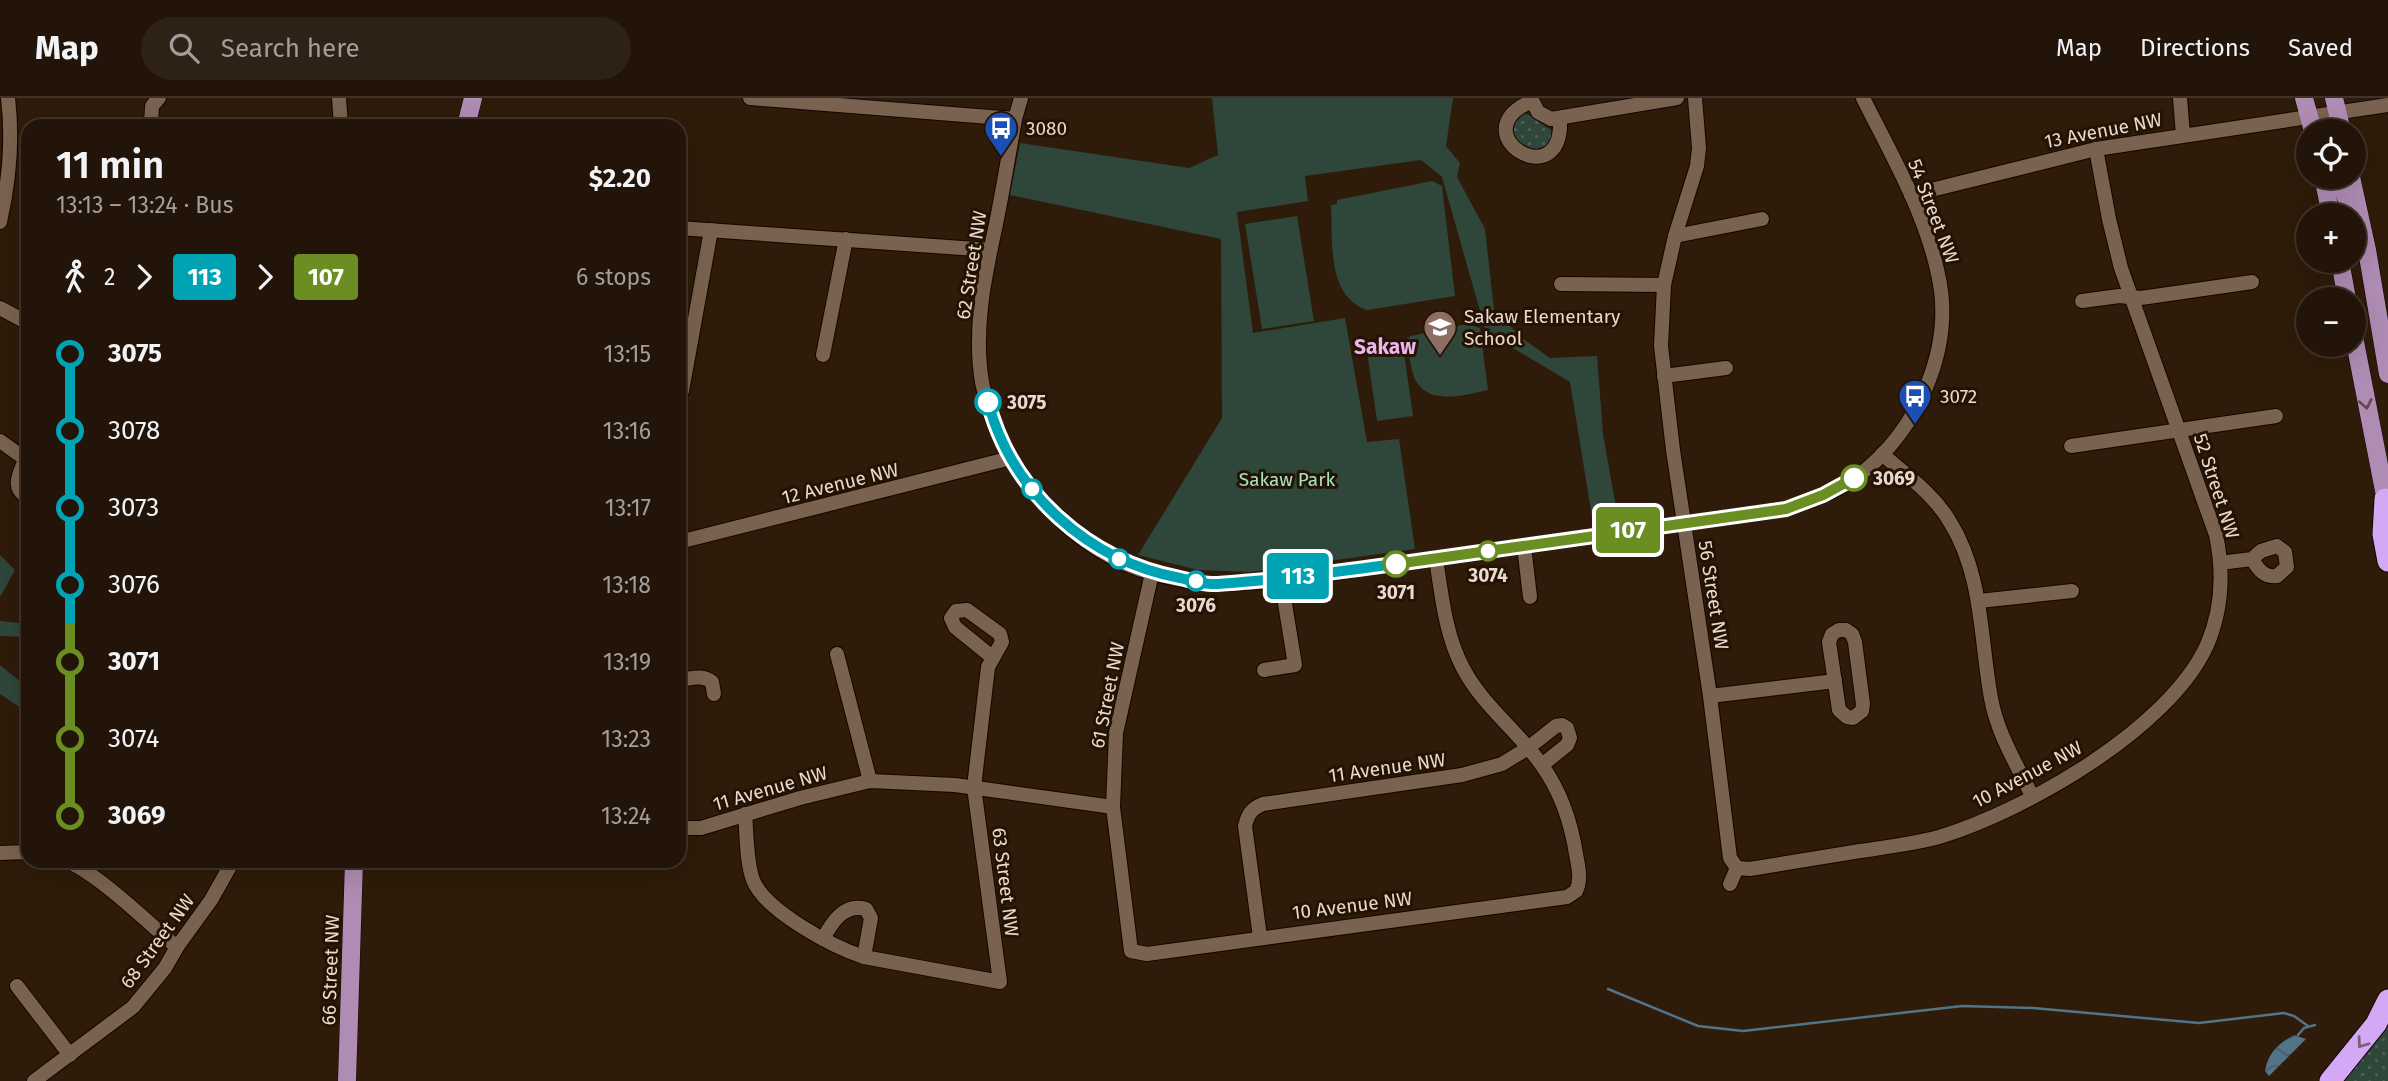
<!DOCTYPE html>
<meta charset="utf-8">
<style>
body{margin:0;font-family:"Fira Sans",sans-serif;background:#2e2116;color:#f1f3f6;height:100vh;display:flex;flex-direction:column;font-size:26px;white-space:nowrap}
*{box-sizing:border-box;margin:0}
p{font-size:23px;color:#a29e9c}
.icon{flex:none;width:38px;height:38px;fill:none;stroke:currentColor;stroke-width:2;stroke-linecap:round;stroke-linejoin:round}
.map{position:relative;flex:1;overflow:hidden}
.side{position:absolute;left:21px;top:21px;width:665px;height:749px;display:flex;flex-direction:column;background:#221408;border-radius:21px;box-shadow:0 7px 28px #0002,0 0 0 2px #3f3329}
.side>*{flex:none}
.badge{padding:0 14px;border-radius:5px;font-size:24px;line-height:46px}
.tools{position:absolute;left:2296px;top:21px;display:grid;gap:14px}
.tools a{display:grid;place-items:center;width:70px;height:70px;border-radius:50%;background:#221408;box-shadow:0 7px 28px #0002,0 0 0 2px #3f3329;font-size:35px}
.map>.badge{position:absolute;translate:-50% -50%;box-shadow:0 0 0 4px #fff}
.legs{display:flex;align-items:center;gap:10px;height:77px;padding:0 35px;font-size:23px}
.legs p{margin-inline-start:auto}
.overview{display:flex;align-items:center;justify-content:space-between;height:119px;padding:0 35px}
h1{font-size:38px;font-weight:600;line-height:52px}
ul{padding:0 35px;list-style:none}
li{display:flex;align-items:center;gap:24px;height:77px;font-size:26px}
li i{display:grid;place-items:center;width:10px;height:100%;margin:0 9px;background:currentColor}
li i::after{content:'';width:18px;height:18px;margin:-9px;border:5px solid;border-radius:50%;background:#221408}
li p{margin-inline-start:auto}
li:first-child i{background:linear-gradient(#0000 50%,currentColor 0)}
li:last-child i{background:linear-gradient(currentColor 50%,#0000 0)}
header{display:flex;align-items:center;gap:42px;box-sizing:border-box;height:98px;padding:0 35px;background:#221408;border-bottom:2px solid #3f3329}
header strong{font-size:33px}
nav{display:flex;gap:38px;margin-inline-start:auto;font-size:24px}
.search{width:490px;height:63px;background:#2e2116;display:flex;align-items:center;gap:18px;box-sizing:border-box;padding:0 24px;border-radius:38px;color:#a29e9c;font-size:26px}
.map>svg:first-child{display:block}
</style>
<header>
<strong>Map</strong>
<div class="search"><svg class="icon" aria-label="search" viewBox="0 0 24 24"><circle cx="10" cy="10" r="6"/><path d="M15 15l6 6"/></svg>Search here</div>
<nav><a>Map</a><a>Directions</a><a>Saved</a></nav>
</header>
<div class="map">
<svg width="2388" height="983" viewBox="0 0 2388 983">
<defs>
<pattern id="grass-dots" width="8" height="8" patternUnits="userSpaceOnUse" patternTransform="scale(1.75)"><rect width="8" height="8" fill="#2f463a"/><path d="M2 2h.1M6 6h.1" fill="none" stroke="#4d6055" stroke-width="1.8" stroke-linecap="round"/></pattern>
<pattern id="water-waves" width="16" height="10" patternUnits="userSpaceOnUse" patternTransform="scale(1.75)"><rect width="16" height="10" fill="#517489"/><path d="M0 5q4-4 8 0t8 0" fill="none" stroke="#4c5d67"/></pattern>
</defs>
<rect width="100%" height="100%" fill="#2e1b0a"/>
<g fill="url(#grass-dots)">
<path d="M1525,15l26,17 1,7 -6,9 -9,4 -19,-5 -6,-14 4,-13z"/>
<path d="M2388,919v64h-46l29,-32z"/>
</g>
<g fill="#2f463a">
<path d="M1212,0h241l-7,48 14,17 -3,14 28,52 9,81 28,28 28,20 47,-2 6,78 15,85 -25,4 -23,-141 -84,-50 -44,-155 -21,-17 -116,16 3,25 -71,11 16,121 92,-15 22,124 32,-3 16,110 -164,23 -53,-2 -60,-15 84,-137 -1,-179 -211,-44 10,-52 169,25 29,-13z"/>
<path d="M1432,83l10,5 13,110 -88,14c-41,-14 -34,-70 -36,-105l6,-1v-4z"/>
<path d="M1297,118l17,105 -52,8 -17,-105z"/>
<path d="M1467,226l13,4 8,62c-24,5 -61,17 -74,-13 -4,-11 -5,-26 -7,-38l4,-3z"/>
<path d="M1402,241l11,77 -36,5 -11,-77z"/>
<path d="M0,457l15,15 -15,27z"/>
<path d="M0,523l28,3v13l-28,-1z"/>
<path d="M0,567l28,23v25l-28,-19z"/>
</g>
<path fill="url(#water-waves)" d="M2294,937l12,4 -37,37 -4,-5c3,-18 13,-27 29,-36z"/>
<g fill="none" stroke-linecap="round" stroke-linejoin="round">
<g stroke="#517489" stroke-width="2.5">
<path d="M1608,891l90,37 45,5 219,-25 71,2 166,15 85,-10 10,3 14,10"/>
<path d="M2298,937l6,-7 11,-3"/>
</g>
<defs>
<g id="minor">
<path d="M339,0l2,28"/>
<path d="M750,0l265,21"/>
<path d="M1021,0l-6,21c-6,35 -12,70 -19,105 -11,51 -23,105 -14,158 15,83 89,172 173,192 18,4 40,10 58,10 61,0 122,-12 182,-20 130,-17 261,-37 391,-55 25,-9 51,-17 72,-33 60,-45 97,-129 80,-202 -13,-62 -47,-120 -75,-176"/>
<path d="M1531,0l7,14 13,7 126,-21"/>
<path d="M1695,0l4,50 -2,18 -22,70 -11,49 -3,61 12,104 37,246 20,162 7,10 -7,16"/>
<path d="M2180,0l3,37"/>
<path d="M1532,3c-74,32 32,97 28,18"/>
<path d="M151,28l1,-20 7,-8"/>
<path d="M1911,97l185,-46 292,-44"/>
<path d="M0,124c9,-40 13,-83 8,-124"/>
<path d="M679,130l311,22"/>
<path d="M1675,138l87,-17"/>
<path d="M1561,186l103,1"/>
<path d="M2082,203l37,-5 22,2 111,-16"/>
<path d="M0,210l28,15"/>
<path d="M823,257l23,-116"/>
<path d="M1664,278l62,-8"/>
<path d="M682,293l29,-161"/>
<path d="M0,343l28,20"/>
<path d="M2071,348l205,-30"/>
<path d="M1882,356c24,21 52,40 68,68 33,53 30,116 41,176 6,35 26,67 41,98"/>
<path d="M25,362c-6,14 -14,29 3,37"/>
<path d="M679,444l332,-84"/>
<path d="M1524,448l6,51"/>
<path d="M2220,465l32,-4 9,-8 16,-5 8,6 2,15 -10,9c-13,2 -19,-7 -25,-17"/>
<path d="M1152,475l-36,160 -3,74 18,144 16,3 420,-57 9,-6c6,-12 2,-25 0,-37 -5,-32 -16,-64 -35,-90 -24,-34 -59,-59 -78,-96 -18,-34 -21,-72 -27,-109"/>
<path d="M1979,503l93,-10"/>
<path d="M1839,532h7l6,4 3,8 8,62 -1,7 -9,7 -6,-1 -8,-7 -10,-68 3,-8z"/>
<path d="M837,556l33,127"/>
<path d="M1264,572l31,-5 -14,-86"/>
<path d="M679,582c11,-1 23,-6 33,2l2,12"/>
<path d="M1710,598l125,-15"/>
<path d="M745,716c2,21 1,46 8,66 12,31 80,67 111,77l136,25 -26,-195 14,-120 14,-25 -2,-8 -33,-24 -11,1 -5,7 4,9 37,30"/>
<path d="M679,730h22l99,-30 70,-17 85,4 158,22"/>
<path d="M0,755l28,-1"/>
<path d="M67,763c34,15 80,61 110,86"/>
<path d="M1737,770l13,1c37,-6 74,-12 110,-18 27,-4 53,-7 79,-14 86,-26 230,-108 268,-192 15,-35 17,-72 9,-110l-95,-267 -12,-49 -13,-70"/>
<path d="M1260,839l-15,-111c3,-12 6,-17 18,-22l199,-29 40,-11 26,-16 28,-22 6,-1 5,3 3,10 -3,7 -25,20"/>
<path d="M823,841c9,-17 21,-36 43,-30l5,9 -7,39"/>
<path d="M17,888l53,69"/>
<path d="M34,983l99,-74 32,-39 12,-21 34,-47 22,-39"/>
</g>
<g id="major">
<path d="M2304,0l9,33"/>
<path d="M2334,0l8,33"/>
<path d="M466,28l7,-28"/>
<path d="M2323,79l8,38"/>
<path d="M2338,79l11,28"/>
<path d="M2351,79l16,73 21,124"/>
<path d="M2340,163l7,38"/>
<path d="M2354,239l34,174"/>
<path d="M347,983l7,-220"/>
</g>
<g id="highway">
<path d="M2385,401l-2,35 5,27"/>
<path d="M2330,983l46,-57 12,-24"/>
</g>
</defs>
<use href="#minor" stroke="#160500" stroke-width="16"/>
<use href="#major" stroke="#160500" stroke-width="19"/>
<use href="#highway" stroke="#160500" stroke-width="23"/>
<use href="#minor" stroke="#79624f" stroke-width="14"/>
<use href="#major" stroke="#af8cb3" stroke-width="18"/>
<use href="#highway" stroke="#d3a8f5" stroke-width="21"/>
</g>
<defs><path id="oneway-chevron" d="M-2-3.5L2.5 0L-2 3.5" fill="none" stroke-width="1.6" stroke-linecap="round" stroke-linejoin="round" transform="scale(1.75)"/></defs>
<use stroke="#634952" href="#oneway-chevron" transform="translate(2366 306) rotate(79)"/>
<use stroke="#7c5d7c" href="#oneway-chevron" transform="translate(2362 945) rotate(126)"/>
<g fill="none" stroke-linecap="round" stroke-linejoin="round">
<defs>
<path id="line-1" d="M988,304c24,91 101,159 192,176 10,2 21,6 32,6 14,0 28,-2 42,-3 48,-4 95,-11 142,-17"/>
<path id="line-2" d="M1396,466l390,-55 37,-14 31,-17"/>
</defs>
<use href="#line-1" stroke="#fff" stroke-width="16"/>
<use href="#line-2" stroke="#fff" stroke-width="16"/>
<use href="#line-1" stroke="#00a3b4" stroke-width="10"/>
<use href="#line-2" stroke="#6b8e23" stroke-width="10"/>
</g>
<defs>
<symbol id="bus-pin" viewBox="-11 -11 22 30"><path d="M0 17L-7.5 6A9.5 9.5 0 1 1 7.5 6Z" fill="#1a4fb4" stroke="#241202"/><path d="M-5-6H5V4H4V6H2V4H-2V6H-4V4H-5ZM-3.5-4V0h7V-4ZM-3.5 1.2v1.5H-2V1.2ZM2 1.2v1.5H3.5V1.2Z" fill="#fff"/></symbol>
<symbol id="school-pin" viewBox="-11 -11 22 30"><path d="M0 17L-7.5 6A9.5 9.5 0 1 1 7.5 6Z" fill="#8d6e63" stroke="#241202"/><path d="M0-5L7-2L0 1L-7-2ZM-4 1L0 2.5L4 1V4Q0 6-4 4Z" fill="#fff"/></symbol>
</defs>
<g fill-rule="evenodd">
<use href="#bus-pin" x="982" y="11" width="38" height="52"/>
<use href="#school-pin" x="1421" y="210" width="38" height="52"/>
<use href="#bus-pin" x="1896" y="279" width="38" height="52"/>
</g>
<g fill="#fff" stroke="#00a3b4" stroke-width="3.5">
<circle cx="988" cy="304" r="12"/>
<circle cx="1032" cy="391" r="9"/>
<circle cx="1119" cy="461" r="9"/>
<circle cx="1196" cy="483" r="9"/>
</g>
<g fill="#fff" stroke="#6b8e23" stroke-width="3.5">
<circle cx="1854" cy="380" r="12"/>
<circle cx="1488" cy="453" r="9"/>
<circle cx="1396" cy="466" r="12"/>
</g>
<g text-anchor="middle" stroke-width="6" stroke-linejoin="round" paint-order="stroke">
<g font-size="19" fill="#e8dad0" stroke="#241202" text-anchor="start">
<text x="1026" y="37">3080</text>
<text x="1464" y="225">Sakaw Elementary<tspan x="1464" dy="22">School</tspan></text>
<text x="1940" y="305">3072</text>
</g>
<g font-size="19" fill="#e8dad0" stroke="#241202">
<text transform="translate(2103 32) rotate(-11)" y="7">13 Avenue NW</text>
<text transform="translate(1934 113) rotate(69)" y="7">54 Street NW</text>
<text transform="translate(971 167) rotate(-81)" y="7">62 Street NW</text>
<text transform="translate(840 385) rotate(-14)" y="7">12 Avenue NW</text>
<text transform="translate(2217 388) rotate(72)" y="7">52 Street NW</text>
<text transform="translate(1714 497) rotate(81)" y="7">56 Street NW</text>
<text transform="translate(1107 597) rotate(-79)" y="7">61 Street NW</text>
<text transform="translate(1387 669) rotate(-8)" y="7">11 Avenue NW</text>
<text transform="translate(2027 676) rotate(-28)" y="7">10 Avenue NW</text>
<text transform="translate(770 690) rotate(-16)" y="7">11 Avenue NW</text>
<text transform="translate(1006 784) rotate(83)" y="7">63 Street NW</text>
<text transform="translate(1352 807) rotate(-7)" y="7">10 Avenue NW</text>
<text transform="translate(157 843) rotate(-54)" y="7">68 Street NW</text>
<text transform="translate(330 872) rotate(-88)" y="7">66 Street NW</text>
</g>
<g font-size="19" font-weight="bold" fill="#e8dad0" stroke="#241202">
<text x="1007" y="311" text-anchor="start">3075</text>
<text x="1873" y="387" text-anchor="start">3069</text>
<text x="1488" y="484">3074</text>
<text x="1396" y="501">3071</text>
<text x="1196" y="514">3076</text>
</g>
<g font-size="19" fill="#a3e3c0" stroke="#241202">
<text x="1287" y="388">Sakaw Park</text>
</g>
<g font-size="21" font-weight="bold" fill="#edb3ed" stroke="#241202">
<text x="1385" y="256">Sakaw</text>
</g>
</g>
</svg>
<div class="tools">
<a><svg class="icon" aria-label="locate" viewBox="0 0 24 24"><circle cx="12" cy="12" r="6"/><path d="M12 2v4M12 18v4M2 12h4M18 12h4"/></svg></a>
<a>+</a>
<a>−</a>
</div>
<b class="badge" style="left:1298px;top:478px;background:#00a3b4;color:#fff">113</b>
<b class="badge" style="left:1628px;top:432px;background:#6b8e23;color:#fff">107</b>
<section class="side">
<div class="overview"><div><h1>11 min</h1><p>13:13 – 13:24 · Bus</p></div><b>$2.20</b></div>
<div class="legs"><svg class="icon" aria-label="walk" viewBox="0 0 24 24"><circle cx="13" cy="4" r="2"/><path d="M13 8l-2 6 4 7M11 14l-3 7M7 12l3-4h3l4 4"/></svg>2<svg class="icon" aria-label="forward" viewBox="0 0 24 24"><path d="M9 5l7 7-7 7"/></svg><b class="badge" style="background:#00a3b4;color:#fff">113</b><svg class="icon" aria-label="forward" viewBox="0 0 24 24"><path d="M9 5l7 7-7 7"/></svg><b class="badge" style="background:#6b8e23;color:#fff">107</b><p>6 stops</p></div>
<ul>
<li><i style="color:#00a3b4"></i><b>3075</b><p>13:15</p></li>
<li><i style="color:#00a3b4"></i><span>3078</span><p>13:16</p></li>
<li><i style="color:#00a3b4"></i><span>3073</span><p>13:17</p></li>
<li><i style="color:#00a3b4"></i><span>3076</span><p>13:18</p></li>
<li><i style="color:#6b8e23"></i><b>3071</b><p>13:19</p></li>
<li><i style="color:#6b8e23"></i><span>3074</span><p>13:23</p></li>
<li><i style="color:#6b8e23"></i><b>3069</b><p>13:24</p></li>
</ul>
</section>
</div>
